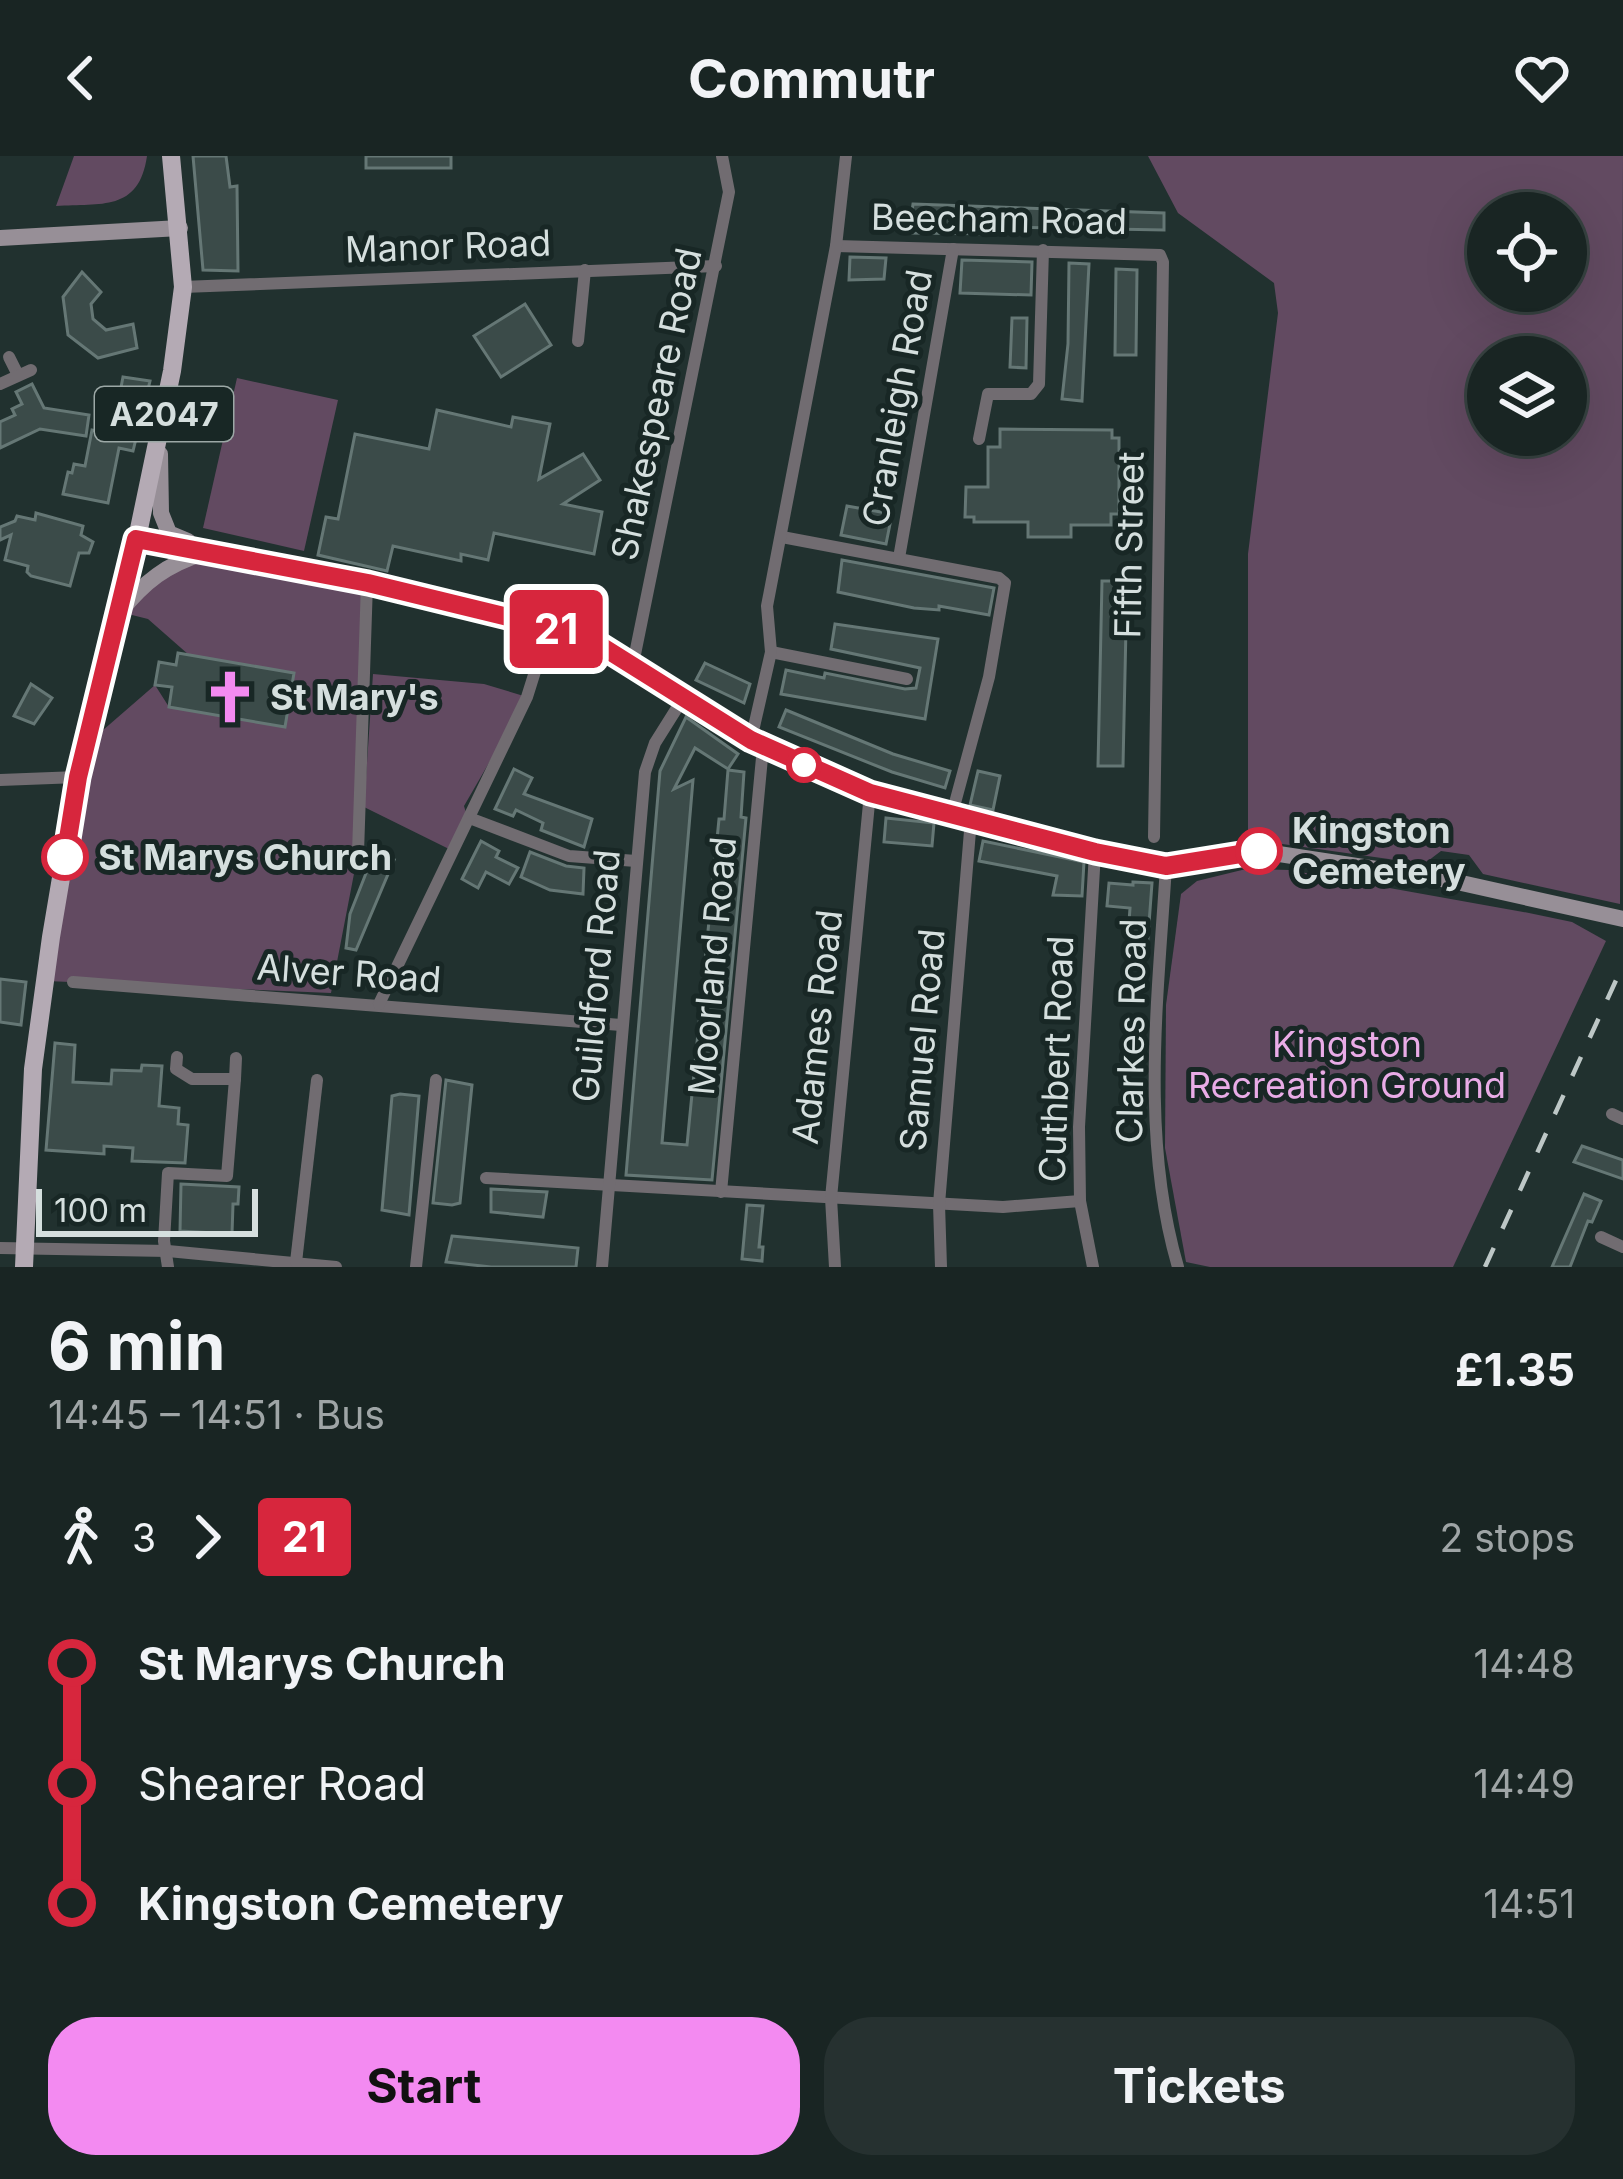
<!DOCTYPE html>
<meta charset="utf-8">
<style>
body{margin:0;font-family:Inter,sans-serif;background:#263130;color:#f1f3f6;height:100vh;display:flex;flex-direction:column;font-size:45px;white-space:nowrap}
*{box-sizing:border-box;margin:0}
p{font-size:39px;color:#9fa5a6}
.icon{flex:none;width:66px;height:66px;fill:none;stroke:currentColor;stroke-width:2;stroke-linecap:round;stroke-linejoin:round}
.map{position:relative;height:1111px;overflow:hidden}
.sheet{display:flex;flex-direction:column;background:#192523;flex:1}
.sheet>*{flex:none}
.badge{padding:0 24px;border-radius:9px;font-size:42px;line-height:78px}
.controls{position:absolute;left:1467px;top:36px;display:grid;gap:24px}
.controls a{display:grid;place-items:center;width:120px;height:120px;border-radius:50%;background:#192523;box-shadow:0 12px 48px #0002,0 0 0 3px #374241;font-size:60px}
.scale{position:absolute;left:36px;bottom:30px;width:222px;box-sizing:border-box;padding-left:12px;border:6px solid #d5dfde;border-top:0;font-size:33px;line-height:42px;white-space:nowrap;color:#d5dfde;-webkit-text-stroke:9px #182725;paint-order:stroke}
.map>.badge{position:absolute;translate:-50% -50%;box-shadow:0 0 0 6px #fff}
.legs{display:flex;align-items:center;gap:18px;height:132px;padding:0 48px;font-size:39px}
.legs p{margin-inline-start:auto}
.summary{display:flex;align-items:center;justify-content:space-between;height:204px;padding:0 48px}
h1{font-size:66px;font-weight:700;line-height:90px}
.primary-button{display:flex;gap:24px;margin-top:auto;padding:24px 48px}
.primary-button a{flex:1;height:138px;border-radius:48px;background:#f38af1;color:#111;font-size:48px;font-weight:700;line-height:138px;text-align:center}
.primary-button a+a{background:#263130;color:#f1f3f6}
ul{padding:0 48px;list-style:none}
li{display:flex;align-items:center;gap:42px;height:120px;font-size:45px}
li i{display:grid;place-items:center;width:18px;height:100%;margin:0 15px;background:currentColor}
li i::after{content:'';width:30px;height:30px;margin:-15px;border:9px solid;border-radius:50%;background:#192523}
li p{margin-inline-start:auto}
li:first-child i{background:linear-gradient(#0000 50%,currentColor 0)}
li:last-child i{background:linear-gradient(currentColor 50%,#0000 0)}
header{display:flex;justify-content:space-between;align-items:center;height:156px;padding:0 48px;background:#192523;font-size:54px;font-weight:700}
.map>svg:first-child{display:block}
</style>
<header><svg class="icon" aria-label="back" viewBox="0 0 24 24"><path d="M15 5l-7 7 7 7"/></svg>Commutr<svg class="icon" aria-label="heart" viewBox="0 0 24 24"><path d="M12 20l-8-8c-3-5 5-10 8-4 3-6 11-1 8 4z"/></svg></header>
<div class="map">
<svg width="1623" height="1111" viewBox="0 0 1623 1111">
<rect width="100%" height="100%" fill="#21312f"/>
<g fill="#624a61" fill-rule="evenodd">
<path d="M74,0h73c-8,56 -46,47 -91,50z"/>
<path d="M1148,0h475l-3,748 -137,-30 -14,-19 -28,-4 -17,13 -176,-25v-285l30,-241 -4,-30 -96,-70zM1488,57h78v78h-78zM1488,201h78v78h-78z"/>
<path d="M237,222l101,22 -34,151 -101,-23z"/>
<path d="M211,395l156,32 -9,270 -27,140 -285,-12 41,-237 68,-59 14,22 116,19 9,-53 -105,-18 -41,-36 -28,-7 21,-26z"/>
<path d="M373,518l111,10 43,13 -63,109 5,17 -20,26 -85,-42z"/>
<path d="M1246,713l43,1 240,43 43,9 34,19 -153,326h-243l-24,-5 -21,-114 1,-143 15,-111 16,-13z"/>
</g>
<g fill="#3b4b49" stroke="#657775" stroke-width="3">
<path d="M193,0h33l4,31 7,-1 1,85 -35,-1z"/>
<rect x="366" y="0" width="85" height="12"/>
<path d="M913,48l251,9v17l-158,-3v7l-97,-1z"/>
<path d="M850,101l36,1 -2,21 -35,1z"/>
<path d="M962,104l70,2 -1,33 -71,-2z"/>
<path d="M1069,107l20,1 -7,137 -20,-2 6,-55z"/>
<path d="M1116,113l21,1 -1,85h-21z"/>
<path d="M82,116l19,20 -10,12 2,15 13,11 27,-6 4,24 -39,10 -30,-23 -5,-38z"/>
<path d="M525,148l26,41 -50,32 -27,-41z"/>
<path d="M1012,162h15l-1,50 -16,-1z"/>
<path d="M123,221l27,4 -17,70 -14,-3 -11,55 -45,-9 5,-22 4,1 2,-9 11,2 7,-36 20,4z"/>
<path d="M32,228l12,24 45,7 -3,21 -46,-7 -40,19v-26l15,-7 -3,-6 10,-5 -6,-12z"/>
<path d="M437,254l74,17 2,-10 37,7 -11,55 44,-25 17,26 -37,24 39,8 -8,42 -100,-21 -6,27 -27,-6v7l-68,-15 -6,25 -69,-16 8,-38 12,2 17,-85 74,15z"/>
<path d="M1000,273l112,1v8h7v76h-8v11h-40v12h-43v-15h-54v-5h-9l1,-30h22v-40h12z"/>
<path d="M847,350l45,8 -6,30 -45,-9z"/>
<path d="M36,357l47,13 -2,9 12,7 -4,11h-10l-9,33 -39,-10 -4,-4 1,-6 -23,-6 6,-25 -11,5v-13l15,-6 2,-5 18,4z"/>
<path d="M842,404l152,28 -5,27 -50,-9v4l-25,-2 -76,-16z"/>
<path d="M1102,425h25l-4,185h-25z"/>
<path d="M835,468l103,15 -13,80 -144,-25 5,-24 38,8 1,-5 80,16 11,-1 4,-20 -89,-19z"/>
<path d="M178,497l116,20 -9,54 -116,-20 3,-20 -17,-2 4,-23 17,3z"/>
<path d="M705,507l45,21 -6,19 -48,-23z"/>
<path d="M31,528l21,14 -18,26 -20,-8z"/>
<path d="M786,554l107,44 57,17 -5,17 -53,-16 -113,-45z"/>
<path d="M686,561l52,37 -10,15 -33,-21 -21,41 19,-9 -31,363 25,2 32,-326h5l4,-49 16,2 -3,45 5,1 -34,362 -86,-5 34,-404z"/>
<path d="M514,613l18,9 -8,16 68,25 -8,28 -43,-17 2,-7 -27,-13 -3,6 -18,-7z"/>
<path d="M978,615l22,5 -7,34 -23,-5z"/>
<path d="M886,662l48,5 -2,23 -48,-4z"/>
<path d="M481,685l18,10 -3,6 22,11 -9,16 -23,-12 -8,16 -16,-9z"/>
<path d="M983,685l101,21 -2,34 -29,-1 4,-19 -78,-15z"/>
<path d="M530,696l36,14 18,2 -1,26 -33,-4 -29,-13z"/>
<path d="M372,702l22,2 -38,90 -10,-2 4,-34z"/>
<path d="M1133,726l19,1 -5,68 -20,-2 3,-41 -23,-2 2,-23 24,2z"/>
<path d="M0,823l26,3 -5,43 -21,-3z"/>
<path d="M55,887l20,2 -2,37 38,2 1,-14 29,1 1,-6 20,1 -3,40 20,2 -1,16 10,1 -3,38 -53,-2 1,-13 -29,-2v8l-58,-4z"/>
<path d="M446,924l26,5 -12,118 -8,2 -19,-2z"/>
<path d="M400,938l19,2 -10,119 -27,-5 10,-114z"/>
<path d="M1582,990l41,14v19l-49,-17z"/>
<path d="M181,1028l58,3 -1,17h-5l-1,30 -52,-3z"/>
<path d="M491,1033l56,3 -4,25 -52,-5z"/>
<path d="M1584,1038l17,7 -9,21 -4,-1 -18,46h-18z"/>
<path d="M747,1049l16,1 -4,41h4l-1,14 -20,-2z"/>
<path d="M452,1080l126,12 -2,19h-85l-45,-5z"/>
</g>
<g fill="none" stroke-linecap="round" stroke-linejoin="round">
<g stroke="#716c71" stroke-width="12">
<path d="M836,90l324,9 3,7 -9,575"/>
<path d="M183,131l533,-21"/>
<path d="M578,185l7,-71"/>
<path d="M9,201l9,18"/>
<path d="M0,228l31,-14"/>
<path d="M979,283l9,-45h43l8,-10 4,-134"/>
<path d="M782,381l217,41 6,5 -16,94 -37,137"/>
<path d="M899,402l54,-309"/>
<path d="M771,496l136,27"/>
<path d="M633,508l96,-472 -7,-36"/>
<path d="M751,584l20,-88 -4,-46 69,-360 10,-90"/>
<path d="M0,624l78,-3"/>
<path d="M472,663l97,37 67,5"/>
<path d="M358,697l9,-270"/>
<path d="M1166,710c-8,132 -26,272 12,401"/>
<path d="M73,826l548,43"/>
<path d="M379,848l148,-307 22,-70"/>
<path d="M235,923l1,-21"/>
<path d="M1612,958l11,5"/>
<path d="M486,1022l517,29 77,-6"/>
<path d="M721,1036l42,-445"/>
<path d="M1601,1081l22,10"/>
<path d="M0,1092l168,3 168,16"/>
<path d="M296,1106l21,-182"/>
<path d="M168,1111l-4,-26 4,-68 59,3 8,-97h-43l-16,-10 1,-12"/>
<path d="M416,1111l20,-187"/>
<path d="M602,1111l43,-495 10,-29 27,-43"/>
<path d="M835,1111l-4,-69 39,-405"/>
<path d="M941,1111l-2,-63 32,-385"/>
<path d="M1093,1111l-13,-66 -1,-74 16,-275"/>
</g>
<g stroke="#978f97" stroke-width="16">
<path d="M0,82l180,-10"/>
<path d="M160,298l1,59 8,20 19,8"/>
<path d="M136,383l231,44 182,44 49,17 35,20 49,36 69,40 119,53 225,59 71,14 93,-15 189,29 175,39"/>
<path d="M120,456c24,-30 47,-48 84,-59"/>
</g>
<path stroke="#b4aab4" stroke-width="18" d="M24,1111l9,-198 18,-132 27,-160 52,-205 42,-201 11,-84 -12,-131"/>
<path stroke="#bdc7c6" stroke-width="4.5" stroke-dasharray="21 21" stroke-linecap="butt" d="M1485,1111l138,-302"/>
</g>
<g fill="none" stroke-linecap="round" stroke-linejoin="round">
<defs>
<path id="line-1" d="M65,701l13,-80 58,-238 232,44 181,44 49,17 153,96 119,53 225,59 71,14 93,-15"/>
</defs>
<use href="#line-1" stroke="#fff" stroke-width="27"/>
<use href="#line-1" stroke="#d7263d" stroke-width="18"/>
</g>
<defs>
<symbol id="church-bare" viewBox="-9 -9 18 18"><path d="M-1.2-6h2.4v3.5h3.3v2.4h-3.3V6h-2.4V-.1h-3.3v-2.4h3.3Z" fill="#f38af1" stroke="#182725" stroke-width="2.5" paint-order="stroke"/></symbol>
</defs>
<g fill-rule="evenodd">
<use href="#church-bare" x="192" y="503" width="76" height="76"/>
</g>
<g fill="#fff" stroke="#d7263d" stroke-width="6">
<circle cx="804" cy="609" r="15"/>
<circle cx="1259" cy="695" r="21"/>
<circle cx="65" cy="701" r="21"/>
</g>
<g text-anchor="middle" stroke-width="10" stroke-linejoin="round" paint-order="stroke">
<rect fill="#182725" stroke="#9ca8a6" stroke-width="3" x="95" y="231" width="138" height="54" rx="9"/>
<g font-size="33" font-weight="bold" fill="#d5dfde">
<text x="164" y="270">A2047</text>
</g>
<g font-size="36" fill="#d5dfde" stroke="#182725">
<text transform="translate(999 63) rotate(1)" y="13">Beecham Road</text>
<text transform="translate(448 90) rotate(-2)" y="13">Manor Road</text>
<text transform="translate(897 242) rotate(-80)" y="13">Cranleigh Road</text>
<text transform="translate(656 248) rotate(-78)" y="13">Shakespeare Road</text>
<text transform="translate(1129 389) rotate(-89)" y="13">Fifth Street</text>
<text transform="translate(712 810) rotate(-85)" y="13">Moorland Road</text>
<text transform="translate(349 817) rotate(4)" y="13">Alver Road</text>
<text transform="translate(596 820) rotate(-85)" y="13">Guildford Road</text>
<text transform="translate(817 871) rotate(-84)" y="13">Adames Road</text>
<text transform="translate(1131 875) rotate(-89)" y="13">Clarkes Road</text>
<text transform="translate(922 884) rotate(-85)" y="13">Samuel Road</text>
<text transform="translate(1056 903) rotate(-88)" y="13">Cuthbert Road</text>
</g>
<g font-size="36" font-weight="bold" fill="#d5dfde" stroke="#182725" text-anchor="start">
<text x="270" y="554">St Mary's</text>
</g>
<g font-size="36" font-weight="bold" fill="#d5dfde" stroke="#182725" text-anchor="start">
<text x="1292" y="687">Kingston<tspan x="1292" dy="41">Cemetery</tspan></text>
<text x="98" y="714">St Marys Church</text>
</g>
<g font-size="36" fill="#e9ace7" stroke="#182725">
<text x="1347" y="901">Kingston<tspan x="1347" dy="41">Recreation Ground</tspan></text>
</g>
</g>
</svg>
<div class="controls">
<a><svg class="icon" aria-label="locate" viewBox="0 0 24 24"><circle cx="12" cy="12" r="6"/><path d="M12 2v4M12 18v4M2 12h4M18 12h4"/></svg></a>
<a><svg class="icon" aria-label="layers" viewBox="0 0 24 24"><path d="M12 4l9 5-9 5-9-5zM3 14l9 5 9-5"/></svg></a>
</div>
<div class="scale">100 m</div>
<b class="badge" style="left:556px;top:473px;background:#d7263d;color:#fff">21</b>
</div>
<section class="sheet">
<div class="summary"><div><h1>6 min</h1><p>14:45 – 14:51 · Bus</p></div><b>£1.35</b></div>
<div class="legs"><svg class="icon" aria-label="walk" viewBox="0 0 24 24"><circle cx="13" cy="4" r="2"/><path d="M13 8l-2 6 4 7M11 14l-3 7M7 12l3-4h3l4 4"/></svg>3<svg class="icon" aria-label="forward" viewBox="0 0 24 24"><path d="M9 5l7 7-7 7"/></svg><b class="badge" style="background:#d7263d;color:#fff">21</b><p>2 stops</p></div>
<ul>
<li><i style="color:#d7263d"></i><b>St Marys Church</b><p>14:48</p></li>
<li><i style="color:#d7263d"></i><span>Shearer Road</span><p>14:49</p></li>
<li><i style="color:#d7263d"></i><b>Kingston Cemetery</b><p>14:51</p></li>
</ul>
<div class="primary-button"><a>Start</a><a>Tickets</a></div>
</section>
